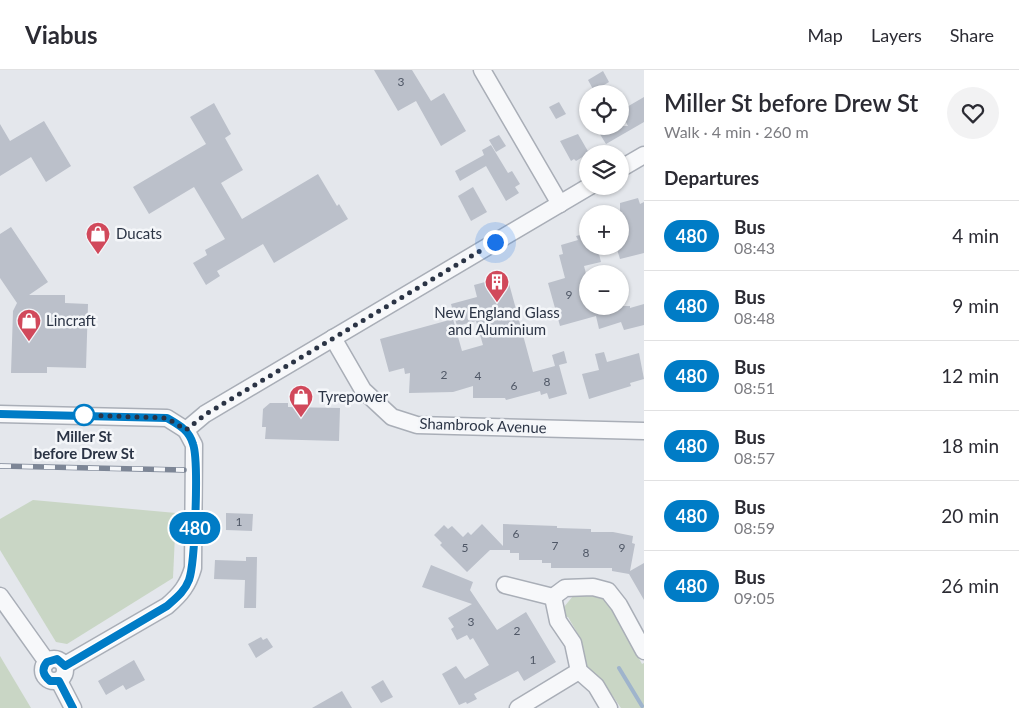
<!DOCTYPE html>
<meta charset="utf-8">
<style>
body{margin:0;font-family:Lato,sans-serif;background:#f2f2f3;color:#2b2b33;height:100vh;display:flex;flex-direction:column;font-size:19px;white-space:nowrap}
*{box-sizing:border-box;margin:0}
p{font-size:16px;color:#7c7c81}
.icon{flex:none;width:28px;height:28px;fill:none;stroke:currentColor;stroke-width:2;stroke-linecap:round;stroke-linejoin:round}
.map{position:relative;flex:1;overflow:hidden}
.side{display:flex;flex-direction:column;background:#fff;width:375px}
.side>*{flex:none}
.badge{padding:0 10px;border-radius:16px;font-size:18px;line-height:32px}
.controls{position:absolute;left:579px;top:15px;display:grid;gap:10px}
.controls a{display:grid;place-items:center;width:50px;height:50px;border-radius:50%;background:#fff;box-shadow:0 1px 4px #0004;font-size:25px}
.you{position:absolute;width:25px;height:25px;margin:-12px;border:4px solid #fff;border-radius:50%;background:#1a73e8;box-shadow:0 0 0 8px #1a73e833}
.map>.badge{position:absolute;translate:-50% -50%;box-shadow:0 0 0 2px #fff}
h2{padding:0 20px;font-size:19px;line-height:45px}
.round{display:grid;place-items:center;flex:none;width:52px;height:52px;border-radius:26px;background:#f2f2f3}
.overview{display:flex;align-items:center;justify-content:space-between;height:85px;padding:0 20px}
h1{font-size:24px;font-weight:600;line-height:38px}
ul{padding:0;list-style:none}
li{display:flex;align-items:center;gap:15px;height:70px;padding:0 20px;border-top:1px solid #e1e1e2}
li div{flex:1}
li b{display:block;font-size:19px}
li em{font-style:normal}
li .badge{min-width:55px;font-weight:700;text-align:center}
header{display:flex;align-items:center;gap:30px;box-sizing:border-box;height:70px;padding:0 25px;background:#fff;border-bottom:1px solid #e1e1e2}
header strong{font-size:24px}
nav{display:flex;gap:28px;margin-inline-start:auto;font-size:18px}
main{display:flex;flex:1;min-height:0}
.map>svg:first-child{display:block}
</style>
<header>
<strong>Viabus</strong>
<nav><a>Map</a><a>Layers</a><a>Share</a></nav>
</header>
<main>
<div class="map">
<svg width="644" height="638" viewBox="0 0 644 638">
<rect width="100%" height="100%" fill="#e4e7ec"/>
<g fill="#c9d6c5">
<path d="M33,430l143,13 -3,65 -106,66 -11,-2 -56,-92v-31z"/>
<path d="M573,526h28l14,8 7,23 20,37 2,-1v45h-23l-9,-13 -4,1 -22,-26 -9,-27 5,-2 -14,-24 -6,2 2,-12z"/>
<path d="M0,586l31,52h-31z"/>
</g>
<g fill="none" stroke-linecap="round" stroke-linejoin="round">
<path stroke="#9fb4cc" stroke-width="4" d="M619,598l23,38"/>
</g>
<g fill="#bbc0ca">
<path d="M374,0h38l19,31 13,-8 22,38 -25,15 -25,-45 -18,10z"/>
<path d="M603,1l6,11 -15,9 -6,-11z"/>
<path d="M644,27v25l-38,22 -11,-18h33l-8,-15z"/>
<path d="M559,32l7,12 -10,5 -7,-12z"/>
<path d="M214,33l17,31 -6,4 18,32 -22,13 21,36 76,-45 19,32 2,-2 9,15 -74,44 -11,-19 -46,27 3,5 -14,9 -13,-22 14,-8 -2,-5 20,-11 -31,-52 -45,27 -16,-27 73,-43 -16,-27z"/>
<path d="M44,51l27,45 -25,16 -15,-25 -31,19v-52l10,17z"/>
<path d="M578,64l11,19 -13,8 -2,-2 -3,2 -11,-20z"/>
<path d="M499,65l7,11 -10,6 -7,-12z"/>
<path d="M491,75l17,28 4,-2 8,13 -5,3 4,6 -13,8 -20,-35 -26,15 -5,-10 29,-16 -2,-5z"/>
<path d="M473,117l14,25 -16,9 -13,-25z"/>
<path d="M638,128l2,6 4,-2v51l-24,6 -4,-13h4v-43z"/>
<path d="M11,157l37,55 -19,13h36v8l23,1 -2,64 -39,-1v6h-36l2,-62 4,-8 -17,-25v-44z"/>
<path d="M588,163v13h9l4,16 -17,4 4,15v25h6l1,4 13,-4h22v2l14,-4v21l-20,5 -3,-8 -22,7 -3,-13 -36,10 -12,-43 17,-5 -6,-23 4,-1 -2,-9 17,-5 -2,-4z"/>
<path d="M507,206l26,96 22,-6 -3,-11 12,-4 3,12 -8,2 8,29 -18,5 -2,-6 -6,2 -1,-4 -34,9 -1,-2h-32v-12l-20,6 -44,1 1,-20 -5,1 -1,-6 -15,4 -9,-33 73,-20 9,32 21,-6 -7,-24 -19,5 -6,-22 26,-7 -3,-12z"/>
<path d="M604,282l3,10 32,-9 5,26 -14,4 1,3 -42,13 -7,-25 17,-4 -4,-16z"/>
<path d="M270,333h18v4l52,1 -1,33 -74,-2 1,-12h-4l1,-18z"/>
<path d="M226,443l27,1 -1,17 -26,-1z"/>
<path d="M482,454l21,22v-22l54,2v2l34,1v3h22l20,4 -1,7 3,1 -5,27 14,-8v37l-15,-26 -17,-3v-3h-61v-5h-9v-3h-23v-7h-9v-3h-20l-23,22 -27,-27 2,-2 -8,-8 10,-10 4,4 4,-3 11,11 5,-5 3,3z"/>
<path d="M246,487h11l-1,51h-12l1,-28 -31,-1 1,-19 31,1z"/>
<path d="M431,495l42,17 -3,8 27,40 29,-18 30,50 -32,19 -6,-10 -44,23 3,5 -10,5 -1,-2 -7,3 -17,-31 14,-8 9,13 24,-14 -16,-27 -3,2 -3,-5 -10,5 -6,-11 3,-2 -6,-9 24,-14 -50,-17z"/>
<path d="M261,567l2,3 4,-2 6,9 -17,11 -8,-14z"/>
<path d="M134,590l11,20 -19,10 -3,-5 -17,10 -8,-14z"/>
<path d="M383,610l10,17 -12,6 -10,-16z"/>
<path d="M342,621l10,17h-40z"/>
</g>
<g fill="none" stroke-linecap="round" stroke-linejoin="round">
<defs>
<g id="minor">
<path d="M482,0l78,134"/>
<path d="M620,99l24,-14"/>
<path d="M333,268l30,52 29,27 25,8 227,6"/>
<path d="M0,344l167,4 19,12"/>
<path d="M186,360l19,-16 385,-228"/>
<path d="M505,515l48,12"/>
<path d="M0,526l47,66"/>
<path d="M553,527l12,-9 28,-1 15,4 11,14 25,46"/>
<path d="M553,527l5,24 15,22 6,28 17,15 13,22"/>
<circle cx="54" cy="600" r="11"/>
<path d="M65,595l102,-59c14,-12 21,-21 26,-38l1,-123 -8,-15"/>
<path d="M59,611l14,27"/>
<path d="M518,638l61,-37"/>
</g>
</defs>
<use href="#minor" stroke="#a9aeb7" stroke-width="19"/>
<use href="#minor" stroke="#f7f8fa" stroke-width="16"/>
<defs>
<path id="rail" d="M0,396l184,4"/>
</defs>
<use href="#rail" stroke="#7d8696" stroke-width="5.5"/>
<use href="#rail" stroke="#f4f6f9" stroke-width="4" stroke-dasharray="11" stroke-linecap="butt"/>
</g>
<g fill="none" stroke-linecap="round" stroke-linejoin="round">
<defs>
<path id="line" d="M0,344l167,4c12,7 22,12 26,26 6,17 2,119 -4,136 -4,11 -13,18 -22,26l-102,60 -8,-7 -10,3c-6,7 -4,13 3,19h9l14,27"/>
</defs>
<use href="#line" stroke="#fff" stroke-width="11"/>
<use href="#line" stroke="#007cc6" stroke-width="8"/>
<path stroke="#2b3445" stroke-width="5" stroke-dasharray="0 9" d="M84,345h-5l88,3 19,12 20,-16 289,-172"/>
</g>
<defs>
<symbol id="shop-pin" viewBox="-11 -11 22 30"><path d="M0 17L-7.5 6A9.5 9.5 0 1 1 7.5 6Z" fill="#d1495b" stroke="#f4f6f9"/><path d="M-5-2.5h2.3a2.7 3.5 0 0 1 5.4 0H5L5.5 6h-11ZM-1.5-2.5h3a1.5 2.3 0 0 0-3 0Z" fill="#fff"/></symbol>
<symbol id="building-pin" viewBox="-11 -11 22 30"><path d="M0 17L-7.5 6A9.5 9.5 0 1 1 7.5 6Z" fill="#d1495b" stroke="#f4f6f9"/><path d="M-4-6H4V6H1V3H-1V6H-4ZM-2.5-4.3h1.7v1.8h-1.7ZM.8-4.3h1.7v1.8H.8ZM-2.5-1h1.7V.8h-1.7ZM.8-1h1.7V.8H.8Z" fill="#fff"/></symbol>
</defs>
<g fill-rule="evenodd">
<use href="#shop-pin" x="84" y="150" width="28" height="38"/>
<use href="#building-pin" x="483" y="198" width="28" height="38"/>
<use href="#shop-pin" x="15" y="237" width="28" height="38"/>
<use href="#shop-pin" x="287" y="313" width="28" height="38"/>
</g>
<circle fill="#fff" stroke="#007cc6" stroke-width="2.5" cx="84" cy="345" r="10"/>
<g text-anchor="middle" stroke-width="5" stroke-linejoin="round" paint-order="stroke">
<g font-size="12" fill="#4f5766">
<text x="401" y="16">3</text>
<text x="569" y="229">9</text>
<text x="444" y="309">2</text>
<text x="478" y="310">4</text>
<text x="547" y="316">8</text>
<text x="514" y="320">6</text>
<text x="239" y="456">1</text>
<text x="516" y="468">6</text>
<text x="555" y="480">7</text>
<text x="465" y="482">5</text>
<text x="622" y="482">9</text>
<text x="586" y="487">8</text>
<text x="471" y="556">3</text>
<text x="517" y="565">2</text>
<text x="533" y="594">1</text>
</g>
<g font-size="15" fill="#2b3445" stroke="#f4f6f9" text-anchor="start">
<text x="116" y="169">Ducats</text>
<text x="497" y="248" text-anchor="middle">New England Glass<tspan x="497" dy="17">and Aluminium</tspan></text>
<text x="46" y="256">Lincraft</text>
<text x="318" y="332">Tyrepower</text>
</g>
<g font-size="15" fill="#2b3445" stroke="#f4f6f9">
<text transform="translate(483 356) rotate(2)" y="5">Shambrook Avenue</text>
</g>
<g font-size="15" font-weight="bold" fill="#2b3445" stroke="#f4f6f9">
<text x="84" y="372">Miller St<tspan x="84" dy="17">before Drew St</tspan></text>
</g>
</g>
</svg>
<div class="controls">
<a><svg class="icon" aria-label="locate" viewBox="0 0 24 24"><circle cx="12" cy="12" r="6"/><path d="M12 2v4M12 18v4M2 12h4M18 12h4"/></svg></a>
<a><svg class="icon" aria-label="layers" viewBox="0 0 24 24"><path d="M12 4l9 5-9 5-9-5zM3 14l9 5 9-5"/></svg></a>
<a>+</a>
<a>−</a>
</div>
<div class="you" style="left:495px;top:172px"></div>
<b class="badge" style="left:195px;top:458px;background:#007cc6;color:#fff">480</b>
</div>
<section class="side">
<div class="overview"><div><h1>Miller St before Drew St</h1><p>Walk · 4 min · 260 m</p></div><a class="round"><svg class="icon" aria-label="heart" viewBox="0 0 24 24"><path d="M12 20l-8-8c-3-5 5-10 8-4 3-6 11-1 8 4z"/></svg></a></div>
<h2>Departures</h2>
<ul>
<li><span class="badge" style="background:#007cc6;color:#fff">480</span><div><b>Bus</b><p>08:43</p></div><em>4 min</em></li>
<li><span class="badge" style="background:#007cc6;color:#fff">480</span><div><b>Bus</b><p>08:48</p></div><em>9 min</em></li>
<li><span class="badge" style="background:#007cc6;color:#fff">480</span><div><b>Bus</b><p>08:51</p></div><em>12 min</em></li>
<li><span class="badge" style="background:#007cc6;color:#fff">480</span><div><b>Bus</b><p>08:57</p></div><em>18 min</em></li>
<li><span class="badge" style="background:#007cc6;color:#fff">480</span><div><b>Bus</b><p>08:59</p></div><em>20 min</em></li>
<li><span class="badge" style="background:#007cc6;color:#fff">480</span><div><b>Bus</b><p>09:05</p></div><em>26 min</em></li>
</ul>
</section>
</main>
